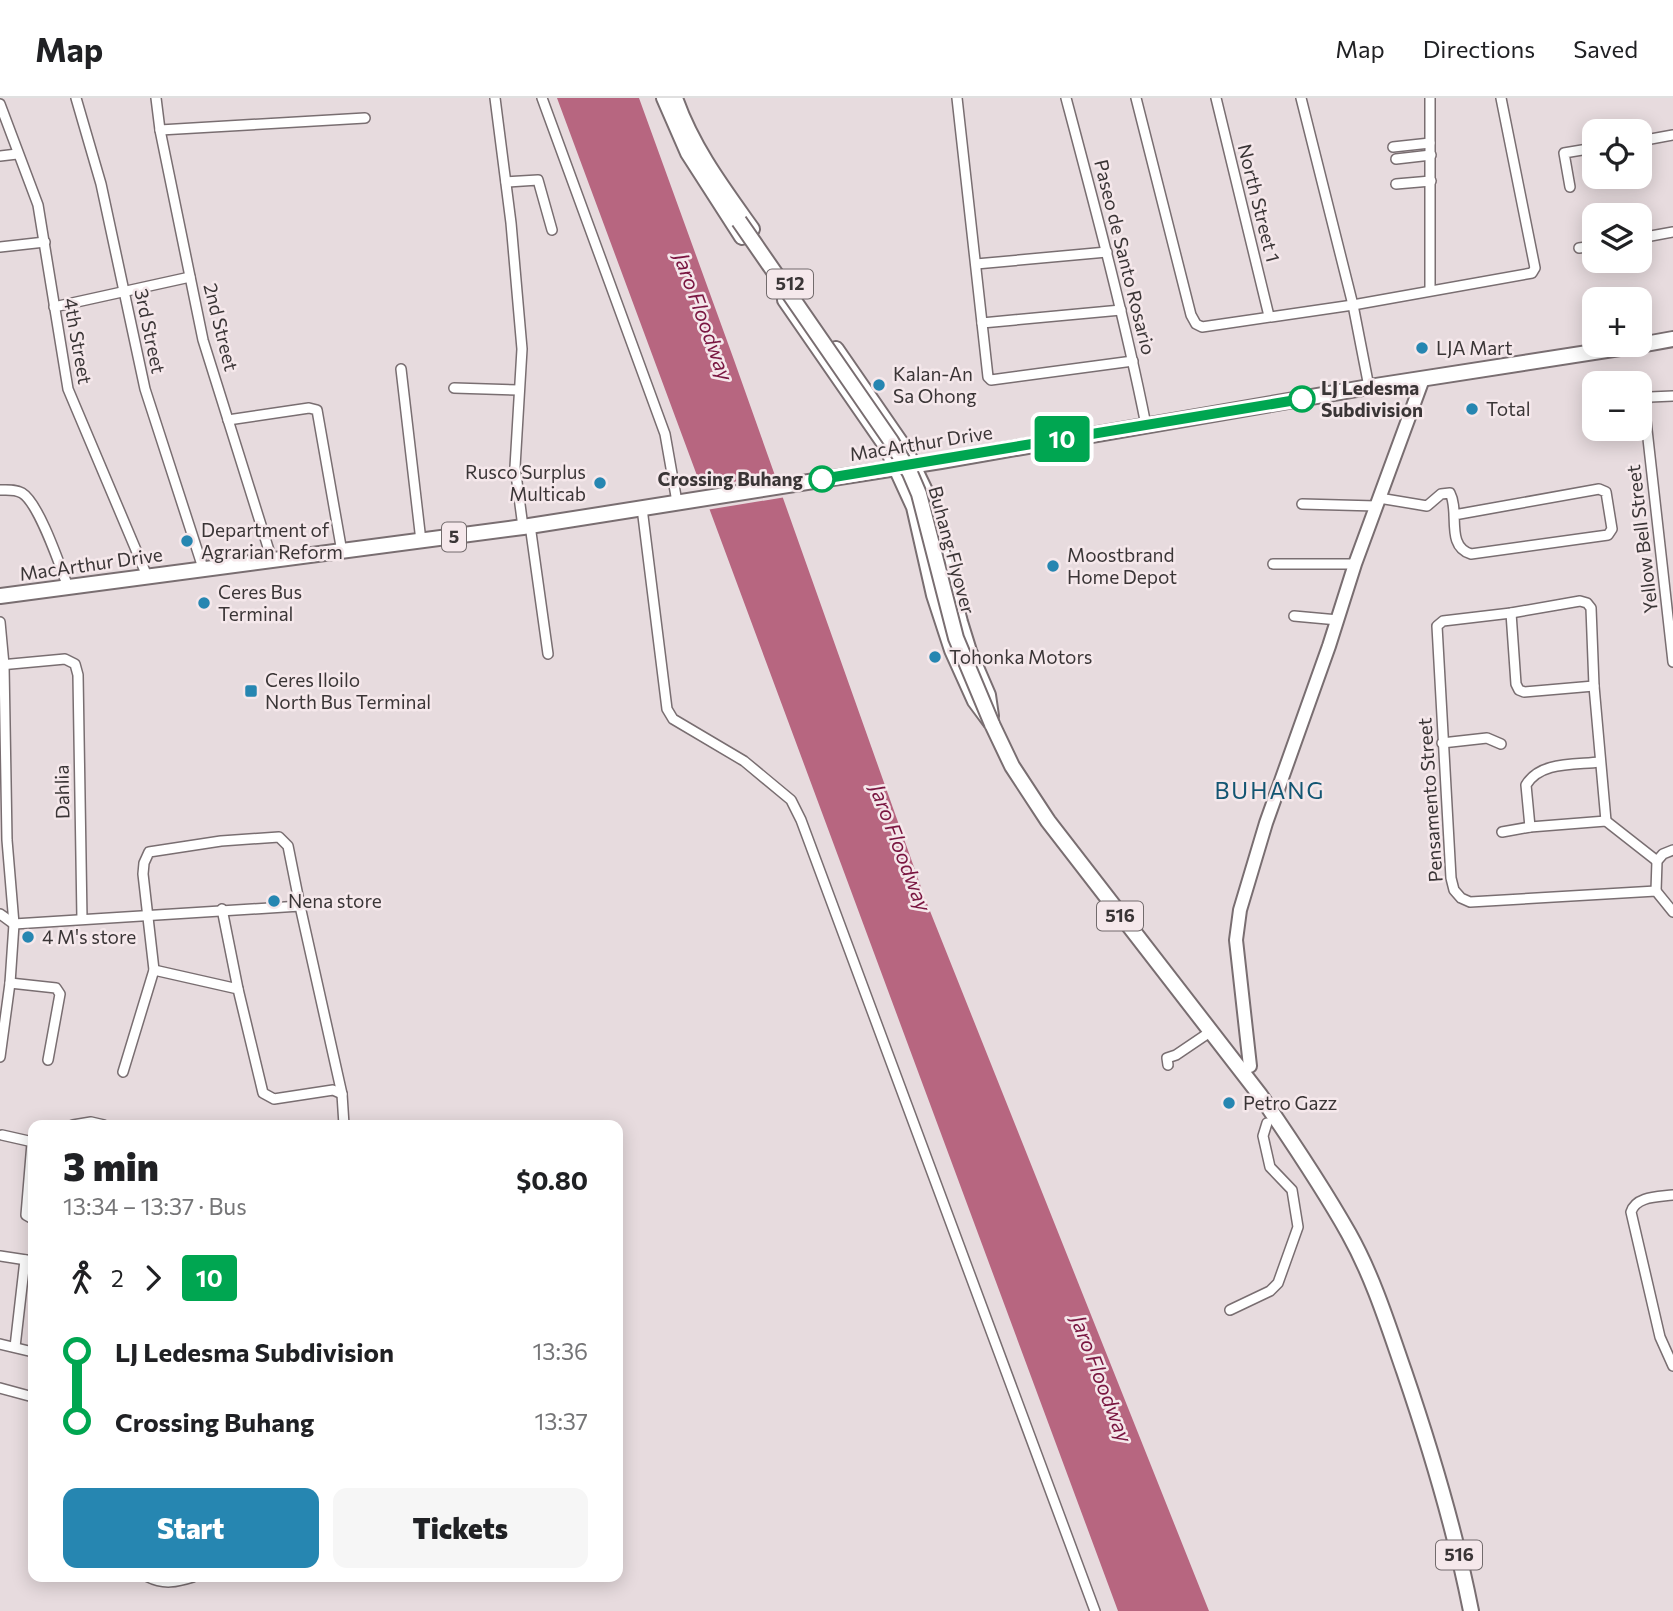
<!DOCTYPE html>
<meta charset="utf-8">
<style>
body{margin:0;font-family:Commissioner,sans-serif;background:#f6f6f6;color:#202124;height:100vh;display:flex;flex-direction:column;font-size:26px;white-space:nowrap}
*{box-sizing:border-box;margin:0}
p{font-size:23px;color:#757577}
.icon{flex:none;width:38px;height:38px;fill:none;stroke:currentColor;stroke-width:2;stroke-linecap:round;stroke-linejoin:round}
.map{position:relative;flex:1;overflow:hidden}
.drawer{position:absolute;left:28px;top:1022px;width:595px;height:462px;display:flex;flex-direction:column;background:#fff;border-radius:14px;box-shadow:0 4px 18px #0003}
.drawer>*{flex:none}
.badge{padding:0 14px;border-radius:5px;font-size:24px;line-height:46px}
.tools{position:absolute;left:1582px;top:21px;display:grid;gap:14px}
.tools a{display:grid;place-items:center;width:70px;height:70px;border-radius:14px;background:#fff;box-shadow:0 4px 18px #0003;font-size:35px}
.map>.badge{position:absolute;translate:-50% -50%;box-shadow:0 0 0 4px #fff}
.legs{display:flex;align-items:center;gap:10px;height:77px;padding:0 35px;font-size:23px}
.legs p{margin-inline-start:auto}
.overview{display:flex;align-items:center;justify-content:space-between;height:119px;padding:0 35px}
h1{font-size:38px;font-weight:800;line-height:52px}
.button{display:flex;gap:14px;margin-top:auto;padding:14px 35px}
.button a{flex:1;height:80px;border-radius:14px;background:#2686b1;color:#fff;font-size:28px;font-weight:800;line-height:80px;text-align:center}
.button a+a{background:#f6f6f6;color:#202124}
ul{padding:0 35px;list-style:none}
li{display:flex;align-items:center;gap:24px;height:70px;font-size:26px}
li i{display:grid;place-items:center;width:10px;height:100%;margin:0 9px;background:currentColor}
li i::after{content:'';width:18px;height:18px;margin:-9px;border:5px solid;border-radius:50%;background:#fff}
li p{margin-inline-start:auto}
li:first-child i{background:linear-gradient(#0000 50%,currentColor 0)}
li:last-child i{background:linear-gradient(currentColor 50%,#0000 0)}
header{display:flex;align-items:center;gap:42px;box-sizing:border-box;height:98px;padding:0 35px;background:#fff;border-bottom:2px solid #e0e0e0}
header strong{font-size:33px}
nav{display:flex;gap:38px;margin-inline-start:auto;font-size:24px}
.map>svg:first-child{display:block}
</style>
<header>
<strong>Map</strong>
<nav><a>Map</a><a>Directions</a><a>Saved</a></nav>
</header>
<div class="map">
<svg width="1673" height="1513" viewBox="0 0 1673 1513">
<rect width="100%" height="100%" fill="#e7dbde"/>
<path fill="#b76680" d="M557,0h82l95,262 192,541 283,710h-91z"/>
<path fill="#e7dbde" d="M778,376l8,23 -80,13 -8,-22z"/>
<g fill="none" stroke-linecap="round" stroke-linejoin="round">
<defs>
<g id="street">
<path d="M76,0l25,86 44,205 58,179"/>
<path d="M156,0l4,32 43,210 69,220"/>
<path d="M495,0l16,125 11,126 -7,118 8,60"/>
<path d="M542,0l123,336 12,68"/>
<path d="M957,0l31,279 3,3 142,-19"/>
<path d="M1066,0c29,109 58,217 80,327"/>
<path d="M1136,0l55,217 5,9 6,3 151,-22 179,-32 3,-5 -34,-170"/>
<path d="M1216,0l53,218"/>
<path d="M1301,0l52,207 16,82"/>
<path d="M1430,0v192"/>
<path d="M0,6l38,101 30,184 79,187"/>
<path d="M160,32l205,-12"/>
<path d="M1640,43l33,-6"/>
<path d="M1393,49l37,-4"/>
<path d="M0,58l17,-2"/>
<path d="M1396,61l35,-4"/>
<path d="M506,84l32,-2 14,50"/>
<path d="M1396,86l35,-3"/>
<path d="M1570,89l-6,-34 30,-5"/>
<path d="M1640,140l33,-6"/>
<path d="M0,149l45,-5"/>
<path d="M1579,150l15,-2"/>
<path d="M976,166l131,-12"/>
<path d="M54,209l136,-30"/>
<path d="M982,225l139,-13"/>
<path d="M401,271l20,172"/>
<path d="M454,290l65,2"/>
<path d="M1673,298l-23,1 -6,6 29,259"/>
<path d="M228,322l81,-12 8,2 25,142"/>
<path d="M0,392c8,0 15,-1 22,3 17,10 38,73 46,94"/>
<path d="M1379,400l48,8 14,-12 9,-1c10,19 -5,53 21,61l137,-19 4,-6 -6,-37 -7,-3 -145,26"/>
<path d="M1302,406l74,2"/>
<path d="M642,410l25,201 6,10 71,42 47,39 10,20 294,791"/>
<path d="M530,427l18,129"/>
<path d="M1273,466h82"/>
<path d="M1511,515l5,71 3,6 5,2 70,-6"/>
<path d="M1294,518l44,4"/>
<path d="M0,524l4,43 3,175 7,84 -4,59 -10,74"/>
<path d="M0,567l65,-6 10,5 3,11 4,244"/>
<path d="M1442,645l45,-5 14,6"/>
<path d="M1606,723l-12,-135 -3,-78 -4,-5 -7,-2 -69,12 -68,8 -6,5 14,252 3,12 7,8 9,4 186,-11 17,21"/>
<path d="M1530,729l-4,-42c14,-24 49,-20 74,-23"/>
<path d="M1502,734l28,-5 76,-6 51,40"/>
<path d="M1656,793l1,-30 6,-7 10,-4"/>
<path d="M222,811l16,80"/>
<path d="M0,816l14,10 286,-18 42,188 2,31"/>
<path d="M154,872l84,19 25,104 11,6 59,-9 9,4"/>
<path d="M10,885l46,5 4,6 -12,66"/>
<path d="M1168,967l-1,-7 9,-3 34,-23"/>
<path d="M123,974l31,-102 -11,-96 1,-11 5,-11 72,-11 58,-4 9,9 12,60"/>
<path d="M73,1027l18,-3 13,3"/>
<path d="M2,1037l31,7"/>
<path d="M32,1045l-6,72 7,4"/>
<path d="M1673,1097c-15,2 -37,1 -42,17l29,125 13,29"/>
<path d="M0,1158l33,5"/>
<path d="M1230,1212l40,-19 8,-8 20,-56 -6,-37 -22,-23 -7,-31 4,-13"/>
<path d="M0,1246l33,8"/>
<path d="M15,1249l10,-87"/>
<path d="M0,1290l33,9"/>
<path d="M148,1479c16,8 29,5 45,0"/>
</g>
<path id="secondary" d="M1250,968l-14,-126 4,-30 26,-87 63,-177 26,-82 68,-185"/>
<g id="primary">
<path d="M664,0l24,55 54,84"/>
<path d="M675,0c17,49 47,89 77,131"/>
<path d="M785,202l101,146 28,61 20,88 18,55 23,51 17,23 20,42 36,55 212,274c31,45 62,91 89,139 24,43 39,91 55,137 27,79 51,159 67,240"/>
<path d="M1640,247l33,-6"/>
<path d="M836,251l69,100 23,48 32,125 9,29 19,44 3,21"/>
<path d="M0,498l523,-69 418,-66 428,-74 270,-42"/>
</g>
</defs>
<use href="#street" stroke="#796e71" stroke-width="12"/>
<use href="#secondary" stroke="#796e71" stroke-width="16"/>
<use href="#primary" stroke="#796e71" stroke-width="18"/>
<use href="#street" stroke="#fff" stroke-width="9"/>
<use href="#secondary" stroke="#fff" stroke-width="12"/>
<use href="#primary" stroke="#fff" stroke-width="14"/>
<defs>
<path id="primary-bridge" d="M739,123l152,220 19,32 9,21 37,144 36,86"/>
</defs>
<use href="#primary-bridge" stroke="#796e71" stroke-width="18" stroke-linecap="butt"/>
<use href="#primary-bridge" stroke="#fff" stroke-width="14"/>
</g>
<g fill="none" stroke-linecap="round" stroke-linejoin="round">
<defs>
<path id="line-1" d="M822,381l480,-80"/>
</defs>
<use href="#line-1" stroke="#fff" stroke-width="16"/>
<use href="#line-1" stroke="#00a651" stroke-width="10"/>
</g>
<g fill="#2686b1" stroke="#f5e8eb" stroke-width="2.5">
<circle cx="1422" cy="250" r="7"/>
<circle cx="879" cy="287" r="7"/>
<circle cx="1472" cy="311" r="7"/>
<circle cx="600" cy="385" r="7"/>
<circle cx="187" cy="443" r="7"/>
<circle cx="1053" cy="468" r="7"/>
<circle cx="204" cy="505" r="7"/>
<circle cx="935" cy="559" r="7"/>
<rect x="244" y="586" width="14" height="14" rx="3.5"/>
<circle cx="274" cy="803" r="7"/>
<circle cx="28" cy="839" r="7"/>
<circle cx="1229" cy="1005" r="7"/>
</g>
<g fill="#fff" stroke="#00a651" stroke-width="3.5">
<circle cx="1302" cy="301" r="12"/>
<circle cx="822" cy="381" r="12"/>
</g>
<g text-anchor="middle" stroke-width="5" stroke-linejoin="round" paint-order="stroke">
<g fill="#f5e8eb" stroke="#726b6c" stroke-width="2">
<rect x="767" y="171.5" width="46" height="29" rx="5"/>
<rect x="442" y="424.5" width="24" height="29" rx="5"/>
<rect x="1097" y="803.5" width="46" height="29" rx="5"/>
<rect x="1436" y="1442.5" width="46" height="29" rx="5"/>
</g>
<g font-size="18" font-weight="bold" fill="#3a3536">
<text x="790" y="192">512</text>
<text x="454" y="445">5</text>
<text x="1120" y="824">516</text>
<text x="1459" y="1463">516</text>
</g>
<g font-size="19" fill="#3a3536" stroke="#f5e8eb">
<text transform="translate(1259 105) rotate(76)" y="7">North Street 1</text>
<text transform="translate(1125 159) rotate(76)" y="7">Paseo de Santo Rosario</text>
<text transform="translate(221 229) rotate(76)" y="7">2nd Street</text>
<text transform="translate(150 233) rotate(78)" y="7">3rd Street</text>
<text transform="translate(78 243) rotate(80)" y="7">4th Street</text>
<text transform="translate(921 345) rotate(-9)" y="7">MacArthur Drive</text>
<text transform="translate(1642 441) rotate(-97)" y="7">Yellow Bell Street</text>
<text transform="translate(952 452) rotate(75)" y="7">Buhang Flyover</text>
<text transform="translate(91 466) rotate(-8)" y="7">MacArthur Drive</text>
<text transform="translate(62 694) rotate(-91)" y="7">Dahlia</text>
<text transform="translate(1430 702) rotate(-94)" y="7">Pensamento Street</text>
</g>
<g font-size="19" fill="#3a3536" stroke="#f5e8eb" text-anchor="start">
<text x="1436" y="257">LJA Mart</text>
<text x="893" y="283">Kalan-An<tspan x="893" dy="22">Sa Ohong</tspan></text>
<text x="1486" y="318">Total</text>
<text x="586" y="381" text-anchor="end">Rusco Surplus<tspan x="586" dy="22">Multicab</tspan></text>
<text x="201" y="439">Department of<tspan x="201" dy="22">Agrarian Reform</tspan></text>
<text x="1067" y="464">Moostbrand<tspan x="1067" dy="22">Home Depot</tspan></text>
<text x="218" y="501">Ceres Bus<tspan x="218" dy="22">Terminal</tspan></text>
<text x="949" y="566">Tohonka Motors</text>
<text x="265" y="589">Ceres Iloilo<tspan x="265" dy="22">North Bus Terminal</tspan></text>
<text x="288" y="810">Nena store</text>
<text x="42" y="846">4 M's store</text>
<text x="1243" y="1012">Petro Gazz</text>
</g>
<g font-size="19" font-weight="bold" fill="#3a3536" stroke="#f5e8eb" text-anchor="start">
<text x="1321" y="297">LJ Ledesma<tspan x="1321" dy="22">Subdivision</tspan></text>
<text x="803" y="388" text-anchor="end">Crossing Buhang</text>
</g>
<g font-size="21" font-style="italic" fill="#7a1641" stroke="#f5e8eb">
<text transform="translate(703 219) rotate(70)" y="7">Jaro Floodway</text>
<text transform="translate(900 750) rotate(69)" y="7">Jaro Floodway</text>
<text transform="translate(1101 1281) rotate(69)" y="7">Jaro Floodway</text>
</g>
<g font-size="23" letter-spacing="2" fill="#125572" stroke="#f5e8eb">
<text x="1270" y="701">BUHANG</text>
</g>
</g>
</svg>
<div class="tools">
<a><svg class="icon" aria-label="locate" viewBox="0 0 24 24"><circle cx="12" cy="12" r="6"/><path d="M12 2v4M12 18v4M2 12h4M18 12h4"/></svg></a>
<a><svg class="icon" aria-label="layers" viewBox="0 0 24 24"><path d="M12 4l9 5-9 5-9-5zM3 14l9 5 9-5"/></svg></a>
<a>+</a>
<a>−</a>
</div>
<b class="badge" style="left:1062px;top:341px;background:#00a651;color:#fff">10</b>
<section class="drawer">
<div class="overview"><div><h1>3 min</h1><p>13:34 – 13:37 · Bus</p></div><b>$0.80</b></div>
<div class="legs"><svg class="icon" aria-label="walk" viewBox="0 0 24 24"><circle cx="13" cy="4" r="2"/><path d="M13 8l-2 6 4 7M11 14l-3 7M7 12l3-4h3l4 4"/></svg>2<svg class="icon" aria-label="forward" viewBox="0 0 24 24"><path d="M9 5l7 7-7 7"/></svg><b class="badge" style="background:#00a651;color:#fff">10</b></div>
<ul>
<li><i style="color:#00a651"></i><b>LJ Ledesma Subdivision</b><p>13:36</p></li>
<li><i style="color:#00a651"></i><b>Crossing Buhang</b><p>13:37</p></li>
</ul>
<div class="button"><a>Start</a><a>Tickets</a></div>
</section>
</div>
